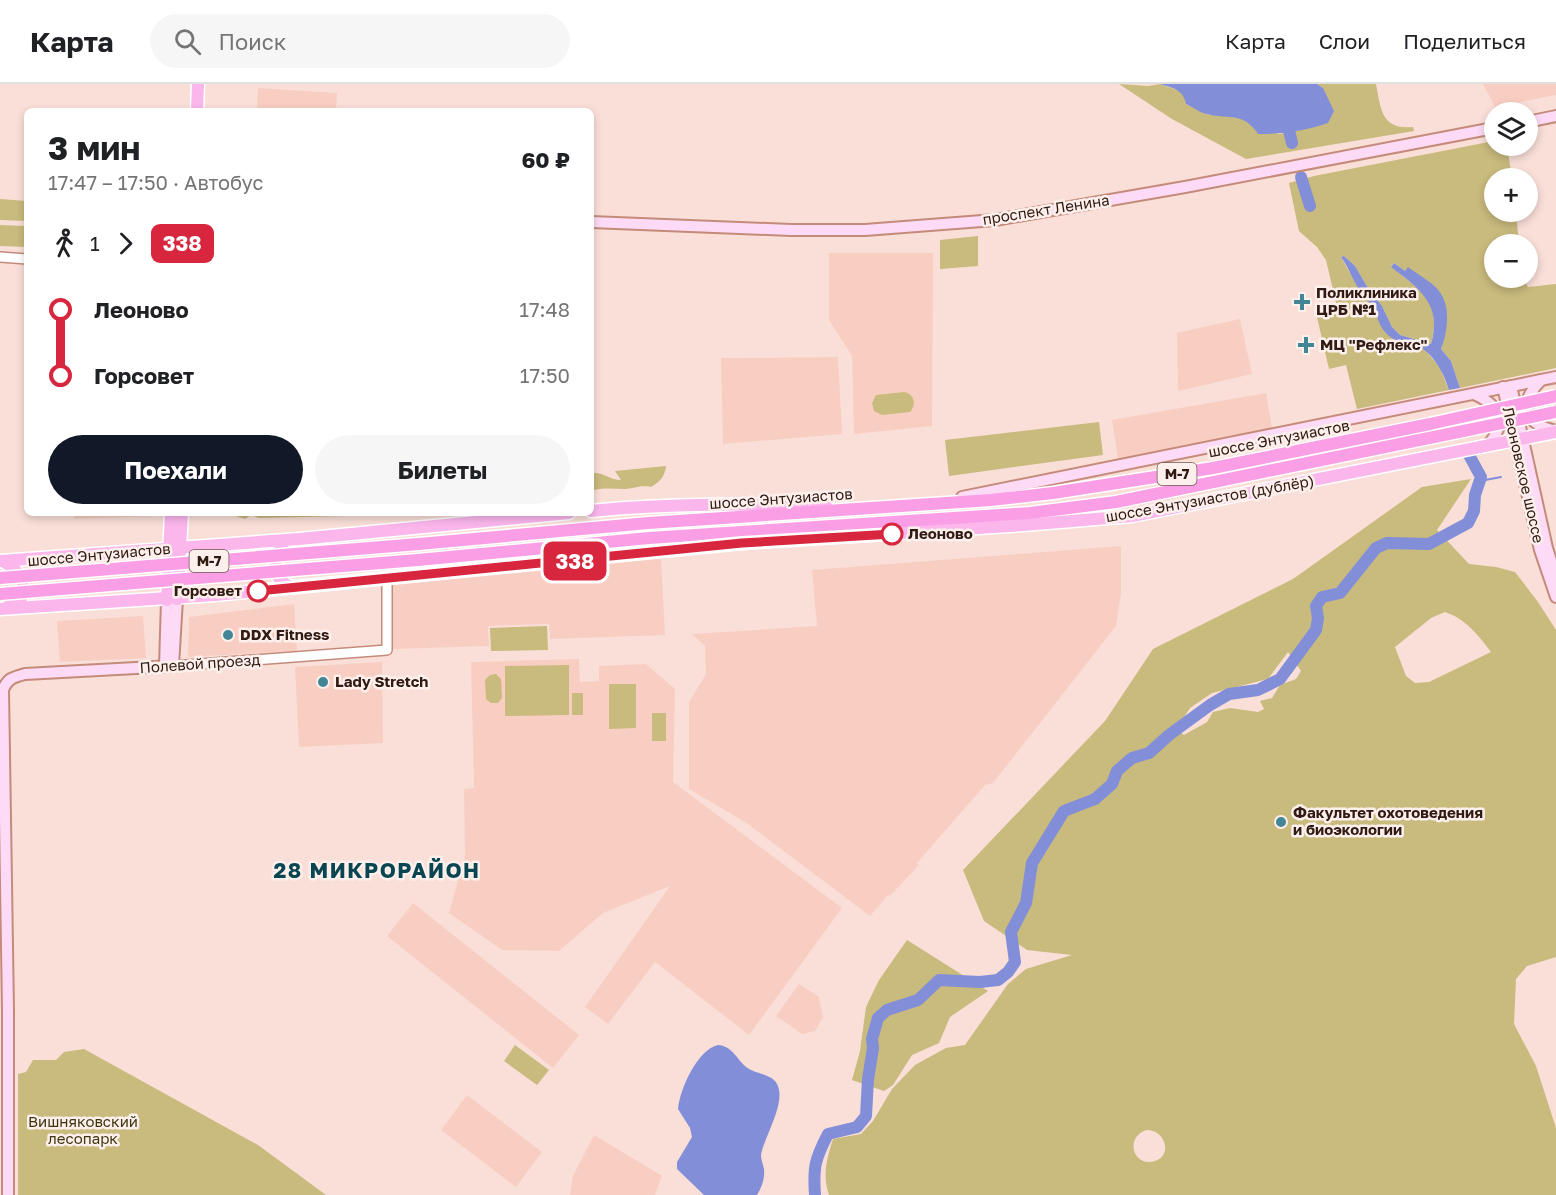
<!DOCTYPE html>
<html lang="ru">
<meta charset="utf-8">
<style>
body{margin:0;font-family:"Golos Text",sans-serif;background:#f6f6f6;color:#202124;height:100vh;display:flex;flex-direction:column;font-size:22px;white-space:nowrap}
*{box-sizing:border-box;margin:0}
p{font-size:20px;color:#757577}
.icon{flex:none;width:33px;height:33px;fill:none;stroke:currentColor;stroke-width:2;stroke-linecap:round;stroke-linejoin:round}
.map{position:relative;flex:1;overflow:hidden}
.panel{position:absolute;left:24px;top:24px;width:570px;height:408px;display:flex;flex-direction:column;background:#fff;border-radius:9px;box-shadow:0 3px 9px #0003}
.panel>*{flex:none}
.badge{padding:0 12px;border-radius:9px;font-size:21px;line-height:39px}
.buttons{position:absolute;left:1484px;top:18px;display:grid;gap:12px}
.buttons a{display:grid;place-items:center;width:54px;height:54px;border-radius:50%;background:#fff;box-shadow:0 3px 9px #0003;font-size:30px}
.map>.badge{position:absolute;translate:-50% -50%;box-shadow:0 0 0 3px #fff}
.legs{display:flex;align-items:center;gap:9px;height:66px;padding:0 24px;font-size:20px}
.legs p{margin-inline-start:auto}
.summary{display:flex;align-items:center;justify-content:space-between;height:102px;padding:0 24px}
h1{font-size:33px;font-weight:700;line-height:45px}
.cta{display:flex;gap:12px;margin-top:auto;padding:12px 24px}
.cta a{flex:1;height:69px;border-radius:36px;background:#111827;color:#fff;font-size:24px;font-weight:700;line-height:69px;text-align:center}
.cta a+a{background:#f6f6f6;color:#202124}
ul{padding:0 24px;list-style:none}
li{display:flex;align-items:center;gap:21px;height:66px;font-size:22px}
li i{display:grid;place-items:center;width:9px;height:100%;margin:0 8px;background:currentColor}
li i::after{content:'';width:15px;height:15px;margin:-8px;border:4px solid;border-radius:50%;background:#fff}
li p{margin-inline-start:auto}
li:first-child i{background:linear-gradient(#0000 50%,currentColor 0)}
li:last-child i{background:linear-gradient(currentColor 50%,#0000 0)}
header{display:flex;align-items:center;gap:36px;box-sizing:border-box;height:84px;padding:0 30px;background:#fff;border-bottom:2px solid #e0e0e0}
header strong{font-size:28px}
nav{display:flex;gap:33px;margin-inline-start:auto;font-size:21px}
.search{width:420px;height:54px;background:#f6f6f6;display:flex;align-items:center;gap:15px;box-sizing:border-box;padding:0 21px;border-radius:33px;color:#757577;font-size:22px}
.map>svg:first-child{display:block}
</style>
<header>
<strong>Карта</strong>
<div class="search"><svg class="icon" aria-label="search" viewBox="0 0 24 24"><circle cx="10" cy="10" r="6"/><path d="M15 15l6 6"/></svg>Поиск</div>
<nav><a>Карта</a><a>Слои</a><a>Поделиться</a></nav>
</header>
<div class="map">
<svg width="1556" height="1111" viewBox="0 0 1556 1111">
<rect width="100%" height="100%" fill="#f9dfd8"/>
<g fill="#f9cec2">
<path d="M1483,0h73v11l-61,12z"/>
<path d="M258,4l79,5 -1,18h-79z"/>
<path d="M829,169h104l-1,173 -78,8 -2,-78 -23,-36z"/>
<path d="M1240,235l12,55 -74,17 -1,-58z"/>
<path d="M838,273l4,77 -119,10 -2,-86z"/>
<path d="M1266,309l6,36 -154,30 -6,-39z"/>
<path d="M74,429h82v3l-82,3z"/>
<path d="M1121,462v48l-5,32 -123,157 -8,2 -68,78 2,2 -29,31 -2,-1 -18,21 -125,-94 -56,-33v-87l17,-28 -1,-28 -13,-12 125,-8 -5,-56z"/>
<path d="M661,473l4,78 -115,4 -1,-15 -61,2 1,20 -96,3 -2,-64z"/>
<path d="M294,520l3,47 -109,6 1,-40z"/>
<path d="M143,532l3,42 -86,4 -3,-41z"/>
<path d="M579,575l1,23 19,-1v-15l47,-2 29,25 -2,93 169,126 -93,127 -94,-73 -47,62 -23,-17 85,-121 -67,27 -44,38 -57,-1 -53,-37 16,-58 -1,-66 10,-1 -3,-126z"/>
<path d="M382,578l1,81 -84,4 -4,-80z"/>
<path d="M413,819l166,132 -26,33 -166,-132z"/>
<path d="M799,900l20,13 4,20 -8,14 -13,3 -26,-18z"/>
<path d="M467,1011l75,57 -26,35 -75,-57z"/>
<path d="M594,1051l68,41 -7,19h-85l3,-19z"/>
</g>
<g fill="#c9ba7d" fill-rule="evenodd">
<path d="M1119,0l29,2 12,-2 20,7 5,5 1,8 20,10 34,4 12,7 27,9 20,-4 24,-42 -6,-4h59c5,25 5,46 37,43l1,4 -168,28 -74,-40z"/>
<path d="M1494,57v5h13l5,32h-18v34h22l3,32h-25v34h29l5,9 28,-3v84l-96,20 -9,-27 -10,-12 2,-7 4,-29 -39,-45 -3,3 -11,-8 -3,3c28,25 52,33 40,78l-31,-9 -8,-8 -10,-21 -14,-18 -13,-22 -11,-10 -3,1 22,39 7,6 6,14 18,23 11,6 11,1 9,4 14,16 10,24 -92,19 -11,-44 -17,4 -12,-52 21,-6 -12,-51 -9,-13 -18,-16 -10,-48 25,-7z"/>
<path d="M0,115l27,2v20l-27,-1z"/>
<path d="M0,141l27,1v21l-27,-1z"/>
<path d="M978,152v30l-38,3v-29z"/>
<path d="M904,308c10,2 13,12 6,20l-28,3 -8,-4 -2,-8 4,-8z"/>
<path d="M1099,338l4,33 -154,21 -4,-36z"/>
<path d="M666,382c-1,10 -6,16 -15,21 -11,-2 -14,1 -25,2 -12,0 -23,-2 -35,2v-18c14,-1 18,7 30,7l-6,-9z"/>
<path d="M1471,395l-34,51 32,34 27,3 19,5 23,30 18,28v327l-29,9 -11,13 -2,45 22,42 20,62v67h-727c-7,-20 -2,-37 4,-56l28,-5 12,-13 19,-32 23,-24 31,-17 19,-3 43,-61 18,-15 46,-14 -45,-5 -43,-29 -21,-51 142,-149 48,-72 140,-70 129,-92zM1445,528c21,7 33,23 46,40l-62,30 -14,1 -9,-7 -11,-29 36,-29zM1288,568l13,19 -5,8 -16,6 -8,13 -12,3 4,8 -6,3 -28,-4 -17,4 -6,10 -23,13 -8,-6 14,-21 22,-15 56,-14zM1146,1046c18,-1 28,24 9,31 -20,7 -32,-22 -9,-31z"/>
<path d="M227,429h120l-2,3 -86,2 -8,-3 -6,4z"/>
<path d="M547,542l1,24 -57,1 -1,-23z"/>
<path d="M569,581v50l-64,1v-50z"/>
<path d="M496,590l5,5 1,19 -4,5h-7l-5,-4 -1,-19 5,-5z"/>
<path d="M609,600h27v44l-27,1z"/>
<rect x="572" y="609" width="11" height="22"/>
<rect x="652" y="629" width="14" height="28"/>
<path d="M907,856l81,51 -38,26 -11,26 -27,12 -19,30 -9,6 -32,-11 8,-29 6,-44 13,-27z"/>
<path d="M515,961l34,25 -12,15 -33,-24z"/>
<path d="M84,965l174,96 68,50h-308v-121l8,-2 7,-12h23l8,-8z"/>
</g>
<g fill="#828ed8">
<path d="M1160,0h157l6,4 11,23 -6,12c-22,8 -46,11 -70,11 -15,-23 -29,-14 -51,-20 -7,-1 -14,-7 -21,-10 -3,-15 -13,-16 -26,-20z"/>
<path d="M1344,172l11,10 13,22 14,18 10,21 8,8 31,9c12,-39 -12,-56 -40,-77l3,-4 11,8 3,-4c10,8 27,16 33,27 10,15 6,40 0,55l10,12 9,27 -11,2c-5,-16 -15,-37 -32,-44 -14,-5 -24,-2 -35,-18 -5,-8 -6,-18 -12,-25 -2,-4 -7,-6 -9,-10 -8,-12 -12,-25 -20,-36z"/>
<path d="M718,961c14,1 18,13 28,22 9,7 26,7 31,17 10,18 -13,53 -16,71 0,5 2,9 3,14 1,9 -2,18 -7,26h-53l-27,-26v-7l15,-25 -2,-9 -12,-19c2,-20 19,-59 40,-64z"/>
</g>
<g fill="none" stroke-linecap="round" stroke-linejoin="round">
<path stroke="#828ed8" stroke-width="2" d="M1480,397l21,-4"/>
<g stroke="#828ed8" stroke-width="12">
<path d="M1286,34l6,25"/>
<path d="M1301,93l9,29"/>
<path d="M815,1111c-2,-28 0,-36 13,-61l29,-7 9,-11 2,-37 5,-31 -1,-9 6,-21 9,-8 31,-10 21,-20 41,2 18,-2 10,-8 7,-10 -4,-30 15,-29 6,-40 32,-52 31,-12 17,-15 5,-13 15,-13 17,-5 20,-18 41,-30 19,-11 29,-4 22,-11 36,-49 2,-12 -2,-12 6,-9 18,-4 36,-45 11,-5 42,1 39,-21 6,-12 1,-16 6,-18 -12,-22"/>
</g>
<defs>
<g id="tertiary">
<path d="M0,173l27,2"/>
<path d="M173,582l214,-16v-70"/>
</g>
<g id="secondary">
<path d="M1527,38l29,-6"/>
<path d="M591,138l200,8h74l130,-10 190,-33 309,-59"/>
<path d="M1541,296c-24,25 -18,43 15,51"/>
<path d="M1511,302l36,162 9,28"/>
<path d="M1503,303l37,163 16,47"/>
<path d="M1474,310c27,12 34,29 13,52"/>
<path d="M962,413l594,-120"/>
<path d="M165,582l2,-66"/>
<path d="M8,1111v-184l-5,-321c4,-11 10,-13 22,-16l148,-8 4,-67"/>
</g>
<g id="primary">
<path d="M197,27l1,-27"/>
<path d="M591,427c78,-8 157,-7 235,-5"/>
<path d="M282,463c-12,15 -8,36 11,40"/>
<path d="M0,477l299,-22 270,-26"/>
<path d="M3,477c15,9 25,20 18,38l-14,8"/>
<path d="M177,515l5,-86"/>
<path d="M167,516l4,-87"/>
<path d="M0,525l215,-14 527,-52 282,-18 108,-9 424,-84"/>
</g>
<g id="trunk">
<path d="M419,460l229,-21 343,-23 62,-7 160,-25 217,-44"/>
<path d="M418,476l231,-22 381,-25 86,-11 318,-65"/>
</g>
</defs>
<use href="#tertiary" stroke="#c58b7a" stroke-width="12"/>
<use href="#secondary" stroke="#c58b7a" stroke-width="14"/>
<use href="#primary" stroke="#fff" stroke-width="15"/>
<use href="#trunk" stroke="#fff" stroke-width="15"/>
<use href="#tertiary" stroke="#fff" stroke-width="9"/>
<use href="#secondary" stroke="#fddbf6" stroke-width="10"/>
<use href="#primary" stroke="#fbb7ec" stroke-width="12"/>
<use href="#trunk" stroke="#fa9fe6" stroke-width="12"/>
<defs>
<g id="trunk-bridge">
<path d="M1430,340l126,-28"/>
<path d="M1434,353l122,-25"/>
<path d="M0,494l419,-34"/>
<path d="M0,510l418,-34"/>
</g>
</defs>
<use href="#trunk-bridge" stroke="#fff" stroke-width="15" stroke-linecap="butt"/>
<use href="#trunk-bridge" stroke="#fa9fe6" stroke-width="12"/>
</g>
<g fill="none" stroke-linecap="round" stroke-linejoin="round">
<defs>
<path id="line-1" d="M258,507l484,-48 150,-9"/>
</defs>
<use href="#line-1" stroke="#fff" stroke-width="14"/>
<use href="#line-1" stroke="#d7263d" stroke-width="9"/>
</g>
<g fill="#428595" stroke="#fdf0ec" stroke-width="2">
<path d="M1299 209h6v6h6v6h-6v6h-6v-6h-6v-6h6z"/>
<path d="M1303 252h6v6h6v6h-6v6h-6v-6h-6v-6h6z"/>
<circle cx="228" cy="551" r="6"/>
<circle cx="323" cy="598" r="6"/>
<circle cx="1281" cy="738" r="6"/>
</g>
<g fill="#fff" stroke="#d7263d" stroke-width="3">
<circle cx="892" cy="450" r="10"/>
<circle cx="258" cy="507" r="10"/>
</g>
<g text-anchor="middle" stroke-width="5" stroke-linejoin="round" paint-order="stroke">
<g fill="#fdf0ec" stroke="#6e5a54" stroke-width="1.5">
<rect x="1157.5" y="379" width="39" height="22" rx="4.5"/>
<rect x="189.5" y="466" width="39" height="22" rx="4.5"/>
</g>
<g font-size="14" font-weight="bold" fill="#301a13">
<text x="1177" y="395">М-7</text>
<text x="209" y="482">М-7</text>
</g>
<g font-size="15" fill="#301a13" stroke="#fdf0ec">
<text transform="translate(1046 126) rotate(-9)" y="5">проспект Ленина</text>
<text transform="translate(1279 355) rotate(-11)" y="5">шоссе Энтузиастов</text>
<text transform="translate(1523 391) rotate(77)" y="5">Леоновское шоссе</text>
<text transform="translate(781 415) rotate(-4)" y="5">шоссе Энтузиастов</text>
<text transform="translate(1210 415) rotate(-10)" y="5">шоссе Энтузиастов (дублёр)</text>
<text transform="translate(99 471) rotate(-5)" y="5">шоссе Энтузиастов</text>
<text transform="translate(200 580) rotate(-4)" y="5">Полевой проезд</text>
</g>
<g font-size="15" font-weight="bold" fill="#301a13" stroke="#fdf0ec" text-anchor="start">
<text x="1316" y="214">Поликлиника<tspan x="1316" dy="17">ЦРБ №1</tspan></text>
<text x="1320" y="266">МЦ "Рефлекс"</text>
<text x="240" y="556">DDX Fitness</text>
<text x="335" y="603">Lady Stretch</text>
<text x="1293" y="734">Факультет охотоведения<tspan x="1293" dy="17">и биоэкологии</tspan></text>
</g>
<g font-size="15" font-weight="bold" fill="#301a13" stroke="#fdf0ec" text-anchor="start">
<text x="908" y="455">Леоново</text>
<text x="242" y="512" text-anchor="end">Горсовет</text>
</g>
<g font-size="15" fill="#3f3610" stroke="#fdf0ec">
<text x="83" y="1043">Вишняковский<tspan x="83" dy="17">лесопарк</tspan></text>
</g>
<g font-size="21" font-weight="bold" letter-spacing="1.5" fill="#0a4652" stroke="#fdf0ec">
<text x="377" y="794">28 МИКРОРАЙОН</text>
</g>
</g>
</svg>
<div class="buttons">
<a><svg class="icon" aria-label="layers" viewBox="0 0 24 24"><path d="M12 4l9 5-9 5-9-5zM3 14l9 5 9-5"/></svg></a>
<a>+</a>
<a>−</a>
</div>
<b class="badge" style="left:575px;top:477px;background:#d7263d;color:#fff">338</b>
<section class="panel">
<div class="summary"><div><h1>3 мин</h1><p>17:47 – 17:50 · Автобус</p></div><b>60 ₽</b></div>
<div class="legs"><svg class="icon" aria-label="walk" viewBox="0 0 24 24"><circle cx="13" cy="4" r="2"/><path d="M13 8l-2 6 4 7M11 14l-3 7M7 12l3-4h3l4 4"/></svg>1<svg class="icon" aria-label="forward" viewBox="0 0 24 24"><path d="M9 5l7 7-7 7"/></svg><b class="badge" style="background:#d7263d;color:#fff">338</b></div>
<ul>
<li><i style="color:#d7263d"></i><b>Леоново</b><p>17:48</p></li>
<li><i style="color:#d7263d"></i><b>Горсовет</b><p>17:50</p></li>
</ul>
<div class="cta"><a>Поехали</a><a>Билеты</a></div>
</section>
</div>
